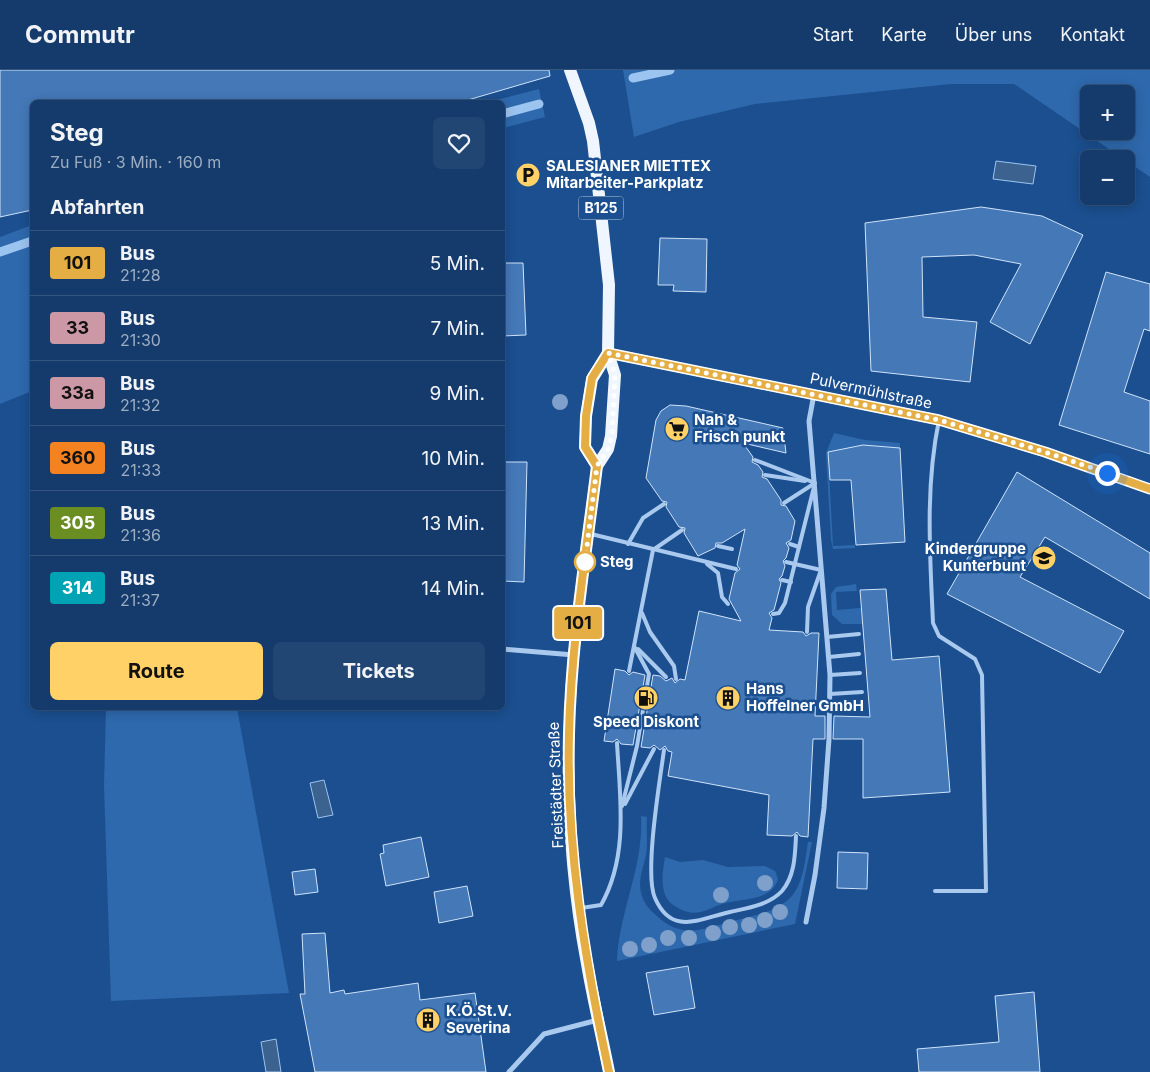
<!DOCTYPE html>
<html lang="de">
<meta charset="utf-8">
<style>
body{margin:0;font-family:Inter,sans-serif;background:#214673;color:#f1f3f6;height:100vh;display:flex;flex-direction:column;font-size:19px;white-space:nowrap}
*{box-sizing:border-box;margin:0}
p{font-size:16px;color:#9dadc1}
.icon{flex:none;width:28px;height:28px;fill:none;stroke:currentColor;stroke-width:2;stroke-linecap:round;stroke-linejoin:round}
.map{position:relative;flex:1;overflow:hidden}
.sheet{position:absolute;left:30px;top:30px;width:475px;height:610px;display:flex;flex-direction:column;background:#143b6b;border-radius:8px;box-shadow:0 2px 12px #0003,0 0 0 1px #33557e}
.sheet>*{flex:none}
.badge{padding:0 10px;border-radius:4px;font-size:18px;line-height:32px}
.fabs{position:absolute;left:1080px;top:15px;display:grid;gap:10px}
.fabs a{display:grid;place-items:center;width:55px;height:55px;border-radius:8px;background:#143b6b;box-shadow:0 2px 12px #0003,0 0 0 1px #33557e;font-size:25px}
.you{position:absolute;width:25px;height:25px;margin:-12px;border:4px solid #fff;border-radius:50%;background:#1a73e8;box-shadow:0 0 0 8px #1a73e833}
.map>.badge{position:absolute;translate:-50% -50%;box-shadow:0 0 0 2px #fff}
h2{padding:0 20px;font-size:19px;line-height:45px}
.round{display:grid;place-items:center;flex:none;width:52px;height:52px;border-radius:8px;background:#214673}
.head{display:flex;align-items:center;justify-content:space-between;height:85px;padding:0 20px}
h1{font-size:24px;font-weight:700;line-height:38px}
.button{display:flex;gap:10px;margin-top:auto;padding:10px 20px}
.button a{flex:1;height:58px;border-radius:8px;background:#ffd166;color:#111;font-size:20px;font-weight:700;line-height:58px;text-align:center}
.button a+a{background:#214673;color:#f1f3f6}
ul{padding:0;list-style:none}
li{display:flex;align-items:center;gap:15px;height:65px;padding:0 20px;border-top:1px solid #33557e}
li div{flex:1}
li b{display:block;font-size:19px}
li em{font-style:normal}
li .badge{min-width:55px;font-weight:700;text-align:center}
header{display:flex;align-items:center;gap:30px;box-sizing:border-box;height:70px;padding:0 25px;background:#143b6b;border-bottom:1px solid #33557e}
header strong{font-size:24px}
nav{display:flex;gap:28px;margin-inline-start:auto;font-size:18px}
.map>svg:first-child{display:block}
</style>
<header>
<strong>Commutr</strong>
<nav><a>Start</a><a>Karte</a><a>Über uns</a><a>Kontakt</a></nav>
</header>
<div class="map">
<svg width="1150" height="1002" viewBox="0 0 1150 1002">
<rect width="100%" height="100%" fill="#1b4f8f"/>
<g fill="#2e69ad" fill-rule="evenodd">
<path d="M623,0h527v107l-136,-93h-63l-196,20 -76,18 -45,15zM1089,24h37v37h-37z"/>
<path d="M539,19l6,28 -42,11 -1,-26h-14z"/>
<path d="M32,155v166l-32,13v-167z"/>
<path d="M834,363l31,7 35,3v5l-72,4 5,94 22,-1v3l-22,1 -2,-9 -5,-87z"/>
<path d="M856,514l1,7 -21,1 1,18 34,-3 -8,17h-21l-10,-9 -1,-21 5,-7z"/>
<path d="M106,638h131l52,285 -178,8 -7,-215z"/>
<path d="M641,746l6,1c-1,12 1,26 -1,38 -3,14 -9,27 -4,41 3,9 9,15 16,21 25,23 47,11 75,4 21,-6 43,-8 59,-25 12,-15 13,-36 16,-54h4l-17,82 -178,37c2,-50 27,-94 24,-145z"/>
<path d="M665,787l15,5 23,-2 25,7 37,-1 10,5 3,8c-6,23 -39,19 -56,25 -8,2 -14,7 -22,8 -7,2 -15,0 -22,-4 -20,-10 -16,-32 -13,-51z"/>
</g>
<g fill="#3c6290" stroke="#9cc4f0">
<path d="M996,91l40,5 -3,18 -40,-5z"/>
<path d="M324,710l9,35 -15,3 -8,-35z"/>
<path d="M276,969l5,33h-15l-5,-30z"/>
</g>
<g fill="none" stroke-linecap="round" stroke-linejoin="round">
<g stroke="#9cc4f0" stroke-width="9">
<path d="M633,8l37,-8"/>
<path d="M502,44l37,-10"/>
<path d="M0,182l32,-11"/>
</g>
</g>
<g fill="#4478b7" stroke="#cfe3fa">
<path d="M0,0h549l1,6 -89,26h-429v108l-32,7z"/>
<path d="M981,137l61,9 41,19 -53,109 -40,-22 31,-58 -47,-9 -52,2 1,60 54,5 -7,60 -99,-11 -6,-148z"/>
<path d="M660,168l47,1 -1,53 -33,-1 1,-6h-16z"/>
<path d="M502,193h21l3,72 -24,1z"/>
<path d="M1106,202l44,12v47l-6,-2 -20,63 26,9v53l-91,-29z"/>
<path d="M670,335l16,1 97,22 3,25 -43,-10 10,14 -1,5 6,3 5,7 -1,5 5,2 14,21v5l5,1 9,15 -4,19 -5,3 3,5 -3,10 -3,3 2,5 -3,10 -3,3 2,4 -7,27 -5,3 3,5 -3,12 34,2 3,4 5,-3h8l-4,83h10v23h-12l-5,98 -8,-1 -3,-4 -5,4 -25,-1 2,-40 -101,-19 4,-24 -4,-1 -3,-5 -5,4 -6,-5 -4,3 -9,-1 12,-72 7,1 6,5 6,-3 3,5 5,-4 5,1 14,-69 42,10 -12,-22 6,-26 5,-4 -3,-4 8,-36 -23,14h-6l-1,5 -17,8 -14,-23 1,-5 -6,-1 -13,-20 1,-5 -5,-1 -16,-23 10,-58 5,-9z"/>
<path d="M863,375l37,3 5,94 -49,3 -5,-65h-21l-2,-28z"/>
<path d="M502,392h25l-3,120 -22,-1z"/>
<path d="M1017,402l133,81v46l-105,-62 -25,40 104,54 -24,42 -153,-79z"/>
<path d="M886,519l6,71 47,-4 11,136 -87,6v-59h-30l1,-23 36,1 -10,-127z"/>
<path d="M615,599l10,2 4,4 4,-3 12,3 -12,70 -12,-1 -4,-5 -4,3 -9,-1z"/>
<path d="M421,767l8,40 -43,9 -6,-32 4,-1 -1,-8z"/>
<path d="M838,782l30,1 -1,36 -30,-1z"/>
<path d="M315,799l3,23 -23,3 -3,-23z"/>
<path d="M467,816l6,30 -34,7 -5,-31z"/>
<path d="M325,863l5,60 14,-3 1,4 73,-11 2,17 55,-7 11,79h-171l-15,-78h5l-3,-60z"/>
<path d="M688,896l7,42 -41,7 -8,-42z"/>
<path d="M1034,922l6,80h-121l-2,-23 82,-7 -4,-46z"/>
</g>
<g fill="none" stroke-linecap="round" stroke-linejoin="round">
<g stroke="#a9c9ee" stroke-width="4">
<path d="M755,390l60,23"/>
<path d="M765,405l40,6"/>
<path d="M784,433l31,-20"/>
<path d="M591,464l145,35"/>
<path d="M628,474l15,-26 21,-14"/>
<path d="M790,474l9,3"/>
<path d="M718,476l14,3"/>
<path d="M786,492l35,8 -13,37 -1,25"/>
<path d="M707,494l11,9 4,24 6,7"/>
<path d="M782,510l9,2"/>
<path d="M642,543l8,19 24,34 2,13"/>
<path d="M773,544l6,-1 6,-10 29,-116"/>
<path d="M827,567l32,-3"/>
<path d="M638,579l28,28"/>
<path d="M829,587l30,-3"/>
<path d="M629,601l24,-121 29,-20"/>
<path d="M830,605l30,-2"/>
<path d="M830,624l32,-2"/>
<path d="M664,680c-4,30 -20,124 -9,148 17,39 46,20 75,14 18,-4 39,-7 52,-21 13,-15 13,-37 14,-55"/>
<path d="M625,734l29,-55"/>
<path d="M622,736l15,-60 12,-72 -15,-28"/>
<path d="M935,821h51l-4,-216 -7,-16 -36,-23 -6,-13c-3,-68 -8,-136 6,-203"/>
<path d="M581,838l20,-3c28,-49 19,-108 16,-162"/>
</g>
<g stroke="#a9c9ee" stroke-width="5">
<path d="M502,579l72,6"/>
<path d="M806,852l9,-47 9,-67 5,-69 1,-64 -21,-254 5,-27"/>
<path d="M509,1002l35,-38 54,-14"/>
</g>
<path stroke="#d6e6fa" stroke-width="10" d="M608,283l331,67 106,32 105,37"/>
<g stroke="#f0f6ff" stroke-width="12">
<path d="M570,0l19,53 4,18 16,144 -1,68 7,22 -4,61 -3,13 -11,17c-11,89 -26,178 -28,268 -2,76 4,156 18,230 6,36 15,72 22,108"/>
<path d="M597,396l-12,-19 1,-31 6,-37 16,-26"/>
</g>
</g>
<g fill="#7ea0ca">
<circle cx="560" cy="332" r="8"/>
<circle cx="765" cy="813" r="8"/>
<circle cx="721" cy="825" r="8"/>
<circle cx="780" cy="842" r="8"/>
<circle cx="765" cy="850" r="8"/>
<circle cx="749" cy="855" r="8"/>
<circle cx="730" cy="857" r="8"/>
<circle cx="713" cy="863" r="8"/>
<circle cx="668" cy="868" r="8"/>
<circle cx="689" cy="868" r="8"/>
<circle cx="649" cy="875" r="8"/>
<circle cx="630" cy="879" r="8"/>
</g>
<g fill="none" stroke-linecap="round" stroke-linejoin="round">
<defs>
<path id="line" d="M609,1002c-24,-111 -43,-224 -40,-338 2,-90 17,-179 28,-268l-12,-19 1,-31 6,-38 16,-25 331,67 106,32 105,37"/>
</defs>
<use href="#line" stroke="#fff" stroke-width="11"/>
<use href="#line" stroke="#e4ae44" stroke-width="8"/>
<path stroke="#fff" stroke-width="5" stroke-dasharray="0 9" d="M585,492l12,-96 11,-17 4,-13 3,-61 -7,-22 331,67 106,32 62,21"/>
</g>
<defs>
<symbol id="parking-disc" viewBox="-11 -11 22 22"><circle r="9.5" fill="#ffd166" stroke="#1b4f8f"/><path d="M-3.5-5.5H1a3.5 3.5 0 0 1 0 7H-1V5.5H-3.5ZM-1-3.4V-.6H.8a1.4 1.4 0 0 0 0-2.8Z" fill="#111"/></symbol>
<symbol id="supermarket-disc" viewBox="-11 -11 22 22"><circle r="9.5" fill="#ffd166" stroke="#1b4f8f"/><path d="M-6-5.5h2.5l.6 2H6L4.5 2H-2.5L-4.4-4H-6ZM-1.5 3.2a1.3 1.3 0 1 0 .1 0ZM3 3.2a1.3 1.3 0 1 0 .1 0Z" fill="#111"/></symbol>
<symbol id="school-disc" viewBox="-11 -11 22 22"><circle r="9.5" fill="#ffd166" stroke="#1b4f8f"/><path d="M0-5L7-2L0 1L-7-2ZM-4 1L0 2.5L4 1V4Q0 6-4 4Z" fill="#111"/></symbol>
<symbol id="fuel-disc" viewBox="-11 -11 22 22"><circle r="9.5" fill="#ffd166" stroke="#1b4f8f"/><path d="M-5.5-6h7V0h2V4h1.3V-2.5L3-4.5l.8-.8L6-3V5H2.5V1h-1V6h-7ZM-4.2-4.7v3.2H.2V-4.7Z" fill="#111"/></symbol>
<symbol id="building-disc" viewBox="-11 -11 22 22"><circle r="9.5" fill="#ffd166" stroke="#1b4f8f"/><path d="M-4-6H4V6H1V3H-1V6H-4ZM-2.5-4.3h1.7v1.8h-1.7ZM.8-4.3h1.7v1.8H.8ZM-2.5-1h1.7V.8h-1.7ZM.8-1h1.7V.8H.8Z" fill="#111"/></symbol>
</defs>
<g fill-rule="evenodd">
<use href="#parking-disc" x="514" y="91" width="28" height="28"/>
<use href="#supermarket-disc" x="663" y="345" width="28" height="28"/>
<use href="#school-disc" x="1030" y="474" width="28" height="28"/>
<use href="#fuel-disc" x="632" y="614" width="28" height="28"/>
<use href="#building-disc" x="714" y="614" width="28" height="28"/>
<use href="#building-disc" x="414" y="936" width="28" height="28"/>
</g>
<circle fill="#fff" stroke="#e4ae44" stroke-width="2.5" cx="585" cy="492" r="10"/>
<g text-anchor="middle" stroke-width="5" stroke-linejoin="round" paint-order="stroke">
<rect fill="#1b4f8f" stroke="#bbcadd" stroke-width="1" x="578.5" y="126.5" width="45" height="23" rx="4"/>
<g font-size="14" font-weight="bold" fill="#fff">
<text x="601" y="143">B125</text>
</g>
<g font-size="15" font-weight="bold" fill="#fff" stroke="#1b4f8f" text-anchor="start">
<text x="546" y="101">SALESIANER MIETTEX<tspan x="546" dy="17">Mitarbeiter-Parkplatz</tspan></text>
<text x="694" y="355">Nah &amp;<tspan x="694" dy="17">Frisch punkt</tspan></text>
<text x="1026" y="484" text-anchor="end">Kindergruppe<tspan x="1026" dy="17">Kunterbunt</tspan></text>
<text x="746" y="624">Hans<tspan x="746" dy="17">Hoffelner GmbH</tspan></text>
<text x="646" y="657" text-anchor="middle">Speed Diskont</text>
<text x="446" y="946">K.Ö.St.V.<tspan x="446" dy="17">Severina</tspan></text>
</g>
<g font-size="15" fill="#fff" stroke="#1b4f8f">
<text transform="translate(871 321) rotate(12)" y="5">Pulvermühlstraße</text>
<text transform="translate(556 715) rotate(-92)" y="5">Freistädter Straße</text>
</g>
<g font-size="15" font-weight="bold" fill="#fff" stroke="#1b4f8f" text-anchor="start">
<text x="600" y="497">Steg</text>
</g>
</g>
</svg>
<div class="fabs">
<a>+</a>
<a>−</a>
</div>
<div class="you" style="left:1107px;top:403px"></div>
<b class="badge" style="left:578px;top:553px;background:#e4ae44;color:#111">101</b>
<section class="sheet">
<div class="head"><div><h1>Steg</h1><p>Zu Fuß · 3 Min. · 160 m</p></div><a class="round"><svg class="icon" aria-label="heart" viewBox="0 0 24 24"><path d="M12 20l-8-8c-3-5 5-10 8-4 3-6 11-1 8 4z"/></svg></a></div>
<h2>Abfahrten</h2>
<ul>
<li><span class="badge" style="background:#e4ae44;color:#111">101</span><div><b>Bus</b><p>21:28</p></div><em>5 Min.</em></li>
<li><span class="badge" style="background:#cd98a5;color:#111">33</span><div><b>Bus</b><p>21:30</p></div><em>7 Min.</em></li>
<li><span class="badge" style="background:#cd98a5;color:#111">33a</span><div><b>Bus</b><p>21:32</p></div><em>9 Min.</em></li>
<li><span class="badge" style="background:#f58220;color:#111">360</span><div><b>Bus</b><p>21:33</p></div><em>10 Min.</em></li>
<li><span class="badge" style="background:#6b8e23;color:#fff">305</span><div><b>Bus</b><p>21:36</p></div><em>13 Min.</em></li>
<li><span class="badge" style="background:#00a3b4;color:#fff">314</span><div><b>Bus</b><p>21:37</p></div><em>14 Min.</em></li>
</ul>
<div class="button"><a>Route</a><a>Tickets</a></div>
</section>
</div>
